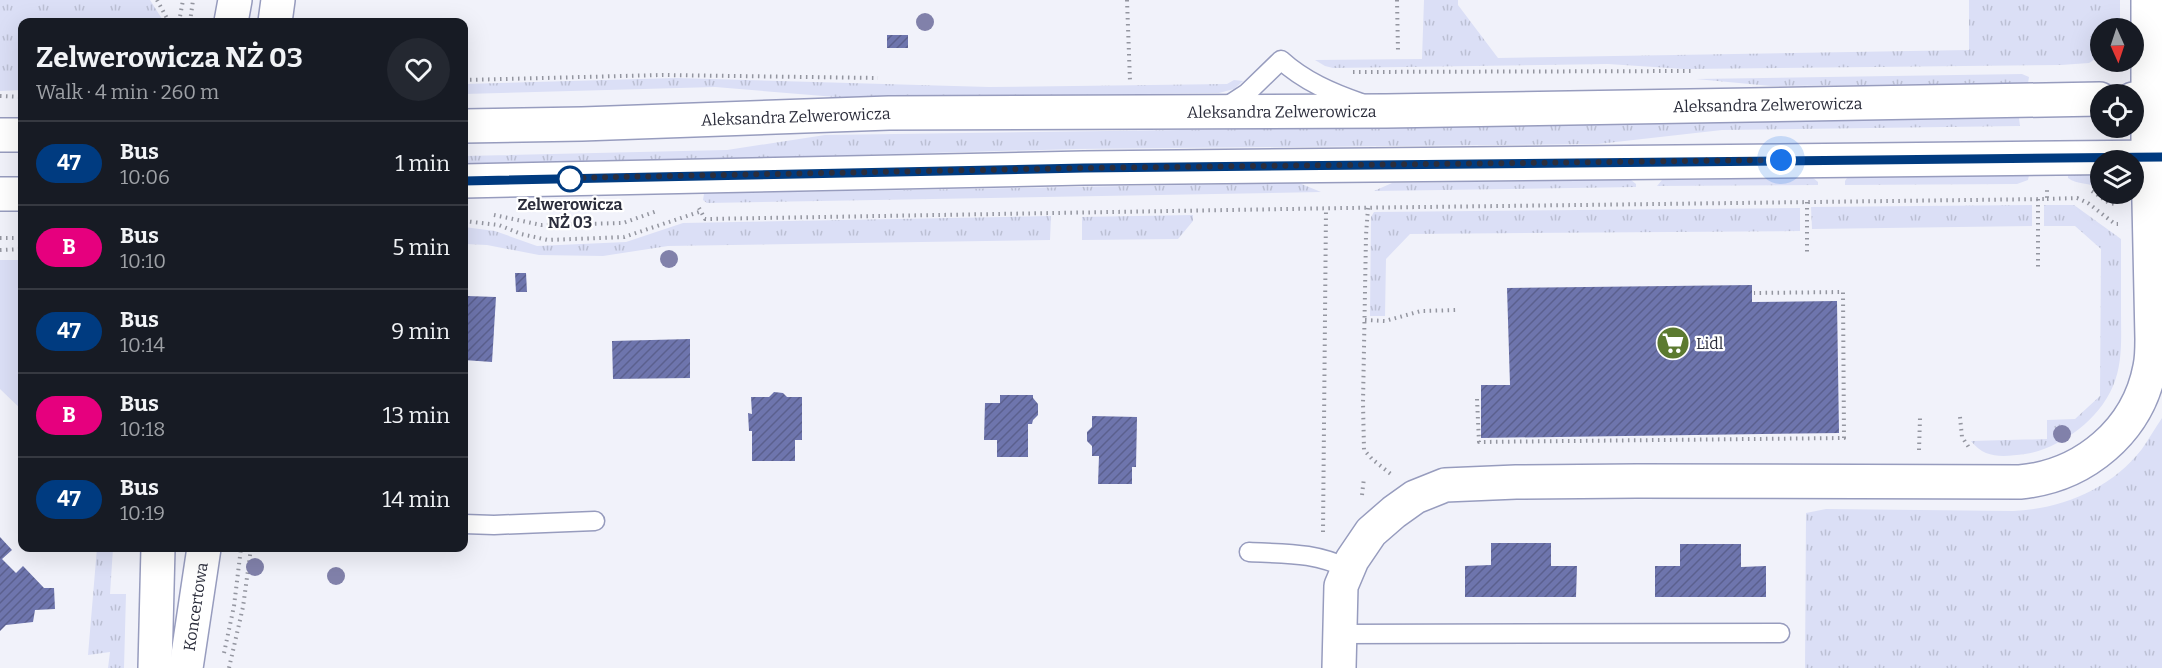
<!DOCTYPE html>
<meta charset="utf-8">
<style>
body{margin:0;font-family:Bitter,serif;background:#242831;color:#f1f3f6;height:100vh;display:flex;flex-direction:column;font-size:22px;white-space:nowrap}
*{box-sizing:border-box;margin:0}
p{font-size:20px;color:#9ea1a6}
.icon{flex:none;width:33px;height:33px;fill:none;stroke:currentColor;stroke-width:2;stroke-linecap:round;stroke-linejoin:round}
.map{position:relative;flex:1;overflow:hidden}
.panel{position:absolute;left:18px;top:18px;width:450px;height:534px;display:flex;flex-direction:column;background:#171b24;border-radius:12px;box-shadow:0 6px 24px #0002}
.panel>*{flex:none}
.badge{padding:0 12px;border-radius:20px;font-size:21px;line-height:39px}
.needle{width:39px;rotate:177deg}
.buttons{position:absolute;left:2090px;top:18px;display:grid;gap:12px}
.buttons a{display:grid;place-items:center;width:54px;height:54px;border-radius:50%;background:#171b24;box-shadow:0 6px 24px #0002;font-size:30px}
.you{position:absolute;width:30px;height:30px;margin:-15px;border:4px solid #fff;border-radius:50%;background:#1a73e8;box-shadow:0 0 0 9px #1a73e833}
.map>.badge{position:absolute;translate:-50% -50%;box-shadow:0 0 0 3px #fff}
.round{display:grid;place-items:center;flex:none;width:63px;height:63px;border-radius:32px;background:#242831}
.summary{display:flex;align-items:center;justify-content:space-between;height:102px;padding:0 18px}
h1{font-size:28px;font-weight:700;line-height:45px}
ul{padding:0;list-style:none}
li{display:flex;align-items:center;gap:18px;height:84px;padding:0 18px;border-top:2px solid #363941}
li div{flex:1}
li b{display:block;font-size:22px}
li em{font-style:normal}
li .badge{min-width:66px;font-weight:700;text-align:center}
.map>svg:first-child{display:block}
</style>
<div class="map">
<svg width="2162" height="668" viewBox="0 0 2162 668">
<defs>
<pattern id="grass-tufts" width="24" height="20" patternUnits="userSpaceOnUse" patternTransform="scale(1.5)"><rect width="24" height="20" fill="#dbdff6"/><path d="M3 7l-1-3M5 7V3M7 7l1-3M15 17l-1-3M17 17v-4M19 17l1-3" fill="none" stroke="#bcc0d4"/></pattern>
<pattern id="building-hatch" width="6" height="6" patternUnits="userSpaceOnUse" patternTransform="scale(1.5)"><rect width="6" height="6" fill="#6e75ad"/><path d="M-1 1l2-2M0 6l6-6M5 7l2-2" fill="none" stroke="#5b608e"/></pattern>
</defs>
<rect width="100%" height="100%" fill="#f1f2fa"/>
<g fill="url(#grass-tufts)">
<path d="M0,0h150l14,22h-142v68l-22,1z"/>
<path d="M1424,0h34v5l40,53 471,-8v-50h151v28h-20v28l-11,7 -28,2 -376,4 -77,-5 -275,4 -8,-2 -10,-6 107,-1z"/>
<path d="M2022,74l7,3 -1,6 -257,3 -75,-7z"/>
<path d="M676,78l313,9 238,-3 7,-4 9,1 -9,8 -15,4 -371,5 -133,-11 -251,7v-10z"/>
<path d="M2019,118l1,8 -298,4 -124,14 -522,5 -612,17v-10l263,-6 98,-15z"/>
<path d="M2068,174h20l12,4v11c-10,-7 -23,-4 -32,-11z"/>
<path d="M2029,175l-1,5 -11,4 -172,1v-4l2,-3z"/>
<path d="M1812,177l6,5v3l-161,1 5,-6z"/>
<path d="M1631,180l5,4v3l-262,4 18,-8z"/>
<path d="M1299,183l22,9 -614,11 -4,-3 1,-6 31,-1z"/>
<path d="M2032,205v21l-220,3 -1,-22z"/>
<path d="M2044,205h30l47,34c0,25 0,49 0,74 0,24 2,50 -8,73 -7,17 -20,32 -34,43 -16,12 -34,22 -54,25 -22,3 -40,5 -54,-13l76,-2v-19l28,-1 25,-23 1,-147 -26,-23h-31z"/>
<path d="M1800,208v23l-390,3 -24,25 -1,57h-15l1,-99 3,-5z"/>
<path d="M1193,215v6l-15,18 -96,1v-23z"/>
<path d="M1051,216l-1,24 -382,6 -65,10 -64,-1 -52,-10 -23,-1v-17l31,4 42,15 89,-4 57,-19z"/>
<path d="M2162,418v250h-357l1,-155 20,-4 187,2c49,-2 98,-22 129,-62 7,-10 13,-21 20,-31z"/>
<path d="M97,548h16l-3,46h16l-2,74h-16l2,-16 -22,3z"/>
</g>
<path fill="#dbdff6" d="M0,260h22v150l-22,-21z"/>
<g fill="url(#building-hatch)">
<rect x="887" y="35" width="21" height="13"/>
<path d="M515,273h11l1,19h-11z"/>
<path d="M1752,285v17l85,-1 2,132 -358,5v-53h29l-3,-97z"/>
<path d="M467,296l29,1 -4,65 -28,-2z"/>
<path d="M690,339v39l-77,1 -1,-38z"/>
<path d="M774,392l9,1 4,4h15v43h-7v21h-43v-30h-3l-1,-18 4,1 -1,-17h18z"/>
<path d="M1000,395h33v3l5,6v11l-5,5 -1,4h-4v33h-31v-17h-13l1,-37h15z"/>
<path d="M1092,416l45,1 -1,50h-4v17h-34l1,-28h-7v-10l-5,-5v-9l5,-5z"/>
<path d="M0,537l12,13 -10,9 14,14 7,-7 21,22h10l1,21 -20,1 -2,12 -27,3 -6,6z"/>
<path d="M1491,543h60v23h26l-1,31h-111v-31l26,-1z"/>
<path d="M1680,544h61v23l25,-1v31h-111v-31h25z"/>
</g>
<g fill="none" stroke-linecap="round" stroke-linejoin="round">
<defs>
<g id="service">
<path d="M1224,108l23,-15 34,-33c23,21 51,33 80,43"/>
<path d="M464,524l30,1 101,-4"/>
<path d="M1249,552c37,2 65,0 100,17"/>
<path d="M1339,634l441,-1"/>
</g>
<g id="minor">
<path d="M155,668l3,-120"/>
<path id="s1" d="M186,668l18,-120"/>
<path d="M1339,668l2,-82 11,-26 19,-28 23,-20 21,-15 30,-12 71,-3 121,-1 383,1c64,-6 118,-51 130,-115 2,-9 2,-19 2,-28l-4,-182v-157"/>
</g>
<g id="tertiary">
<path d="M231,22l4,-22"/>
<path d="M275,22l3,-22"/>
<path d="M2133,99l29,-1"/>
<path id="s2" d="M464,126l118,-2 307,-11 497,-2 714,-12"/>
<path d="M0,135h22"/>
<path d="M464,181l620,-13 1078,-11"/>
<path d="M0,194h22"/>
</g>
</defs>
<use href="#service" stroke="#979cbe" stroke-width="21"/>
<use href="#minor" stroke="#979cbe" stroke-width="36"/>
<use href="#tertiary" stroke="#979cbe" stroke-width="36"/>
<g stroke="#9496a0" stroke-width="4" stroke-dasharray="1.5 4.5" stroke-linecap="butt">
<path d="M157,0l12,22"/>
<path d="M1127,0l3,81"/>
<path d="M1397,0l1,51"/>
<path d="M179,22l4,-22"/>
<path d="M190,22l3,-22"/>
<path d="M1353,72l340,-1"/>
<path d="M464,80l198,-5 216,3"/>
<path d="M0,96l22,1"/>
<path d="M2092,191l17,12 7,1"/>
<path d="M2038,199v68"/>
<path d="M2047,199l30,-1 11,5 27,21h3"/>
<path d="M1807,202v51"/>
<path d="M699,208l6,11 640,-11 702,-9v-9"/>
<path d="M1368,208l-2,27 -3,168 1,47 8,9 20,16"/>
<path d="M494,215l47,10 82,-2 34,-12"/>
<path d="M464,221l35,4 22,9 27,6 76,-3 78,-26"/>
<path d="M0,238h22"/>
<path d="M0,250l22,-1"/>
<path d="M1365,320l20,1 36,-10 37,-1"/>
<path d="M1477,399l2,43 365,-4 -1,-146 -89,1"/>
<path d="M1960,417l2,20 8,12"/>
<path d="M1919,450l1,-32"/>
<path d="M1362,495l2,-17"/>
<path d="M1323,532l3,-324"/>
<path d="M224,653l10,-47 7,-58"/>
<path d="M229,668l14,-61 8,-59"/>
</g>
<use href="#service" stroke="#fff" stroke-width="18"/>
<use href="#minor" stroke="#fff" stroke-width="33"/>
<use href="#tertiary" stroke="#fff" stroke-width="33"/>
</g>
<g fill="#8181aa">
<circle cx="925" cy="22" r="9"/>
<circle cx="669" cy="259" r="9"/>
<circle cx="2062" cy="434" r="9"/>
<circle cx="255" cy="567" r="9"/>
<circle cx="336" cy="576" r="9"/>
</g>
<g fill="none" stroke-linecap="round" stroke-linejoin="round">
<defs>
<path id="line" d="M464,181l620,-13 1078,-11"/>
</defs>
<use href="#line" stroke="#fff" stroke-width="14"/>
<use href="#line" stroke="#003b80" stroke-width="9"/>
<path stroke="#2c2e3c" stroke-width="6" stroke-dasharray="0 10.8" d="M570,179l-4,-1 518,-10 697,-8"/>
</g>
<defs>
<symbol id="supermarket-disc" viewBox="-11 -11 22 22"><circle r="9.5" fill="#5c7a30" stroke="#fff"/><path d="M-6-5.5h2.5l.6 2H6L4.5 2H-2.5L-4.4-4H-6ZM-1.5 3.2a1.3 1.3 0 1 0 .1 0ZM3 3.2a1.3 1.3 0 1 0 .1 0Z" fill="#fff"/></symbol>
</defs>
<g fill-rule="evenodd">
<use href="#supermarket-disc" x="1654" y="324" width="38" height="38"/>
</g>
<circle fill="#fff" stroke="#003b80" stroke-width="3" cx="570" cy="179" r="12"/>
<g text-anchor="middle" stroke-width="4.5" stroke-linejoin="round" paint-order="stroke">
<g font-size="16" fill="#2c2e3c" stroke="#fff">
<text dy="6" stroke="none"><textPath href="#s2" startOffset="1304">Aleksandra Zelwerowicza</textPath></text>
<text dy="6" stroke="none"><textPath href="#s2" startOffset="818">Aleksandra Zelwerowicza</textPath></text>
<text dy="6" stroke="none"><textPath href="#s2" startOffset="332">Aleksandra Zelwerowicza</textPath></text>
<text dy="6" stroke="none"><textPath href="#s1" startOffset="62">Koncertowa</textPath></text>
</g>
<g font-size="16" font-weight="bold" fill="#2c2e3c" stroke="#fff">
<text x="570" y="210">Zelwerowicza<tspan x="570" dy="18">NŻ 03</tspan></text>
</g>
<g font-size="16" fill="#2c2e3c" stroke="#fff" text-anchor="start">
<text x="1696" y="349">Lidl</text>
</g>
</g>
</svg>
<div class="buttons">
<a><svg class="needle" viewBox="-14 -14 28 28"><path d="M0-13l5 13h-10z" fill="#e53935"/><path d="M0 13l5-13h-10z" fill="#9ea1a6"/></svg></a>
<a><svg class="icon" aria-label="locate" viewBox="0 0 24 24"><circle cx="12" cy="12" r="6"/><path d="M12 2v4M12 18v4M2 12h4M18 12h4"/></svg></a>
<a><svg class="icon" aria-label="layers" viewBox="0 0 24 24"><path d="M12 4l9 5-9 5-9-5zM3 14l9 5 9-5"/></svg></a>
</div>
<div class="you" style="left:1781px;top:160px"></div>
<section class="panel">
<div class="summary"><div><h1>Zelwerowicza NŻ 03</h1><p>Walk · 4 min · 260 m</p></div><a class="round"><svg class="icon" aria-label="heart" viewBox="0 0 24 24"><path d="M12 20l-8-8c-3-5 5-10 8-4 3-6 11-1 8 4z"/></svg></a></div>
<ul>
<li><span class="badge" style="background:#003b80;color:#fff">47</span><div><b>Bus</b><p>10:06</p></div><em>1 min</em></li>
<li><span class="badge" style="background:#e6007e;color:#fff">B</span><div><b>Bus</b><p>10:10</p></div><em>5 min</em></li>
<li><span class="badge" style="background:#003b80;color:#fff">47</span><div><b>Bus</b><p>10:14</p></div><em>9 min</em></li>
<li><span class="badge" style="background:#e6007e;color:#fff">B</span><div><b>Bus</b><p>10:18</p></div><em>13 min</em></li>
<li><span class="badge" style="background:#003b80;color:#fff">47</span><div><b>Bus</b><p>10:19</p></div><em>14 min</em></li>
</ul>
</section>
</div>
